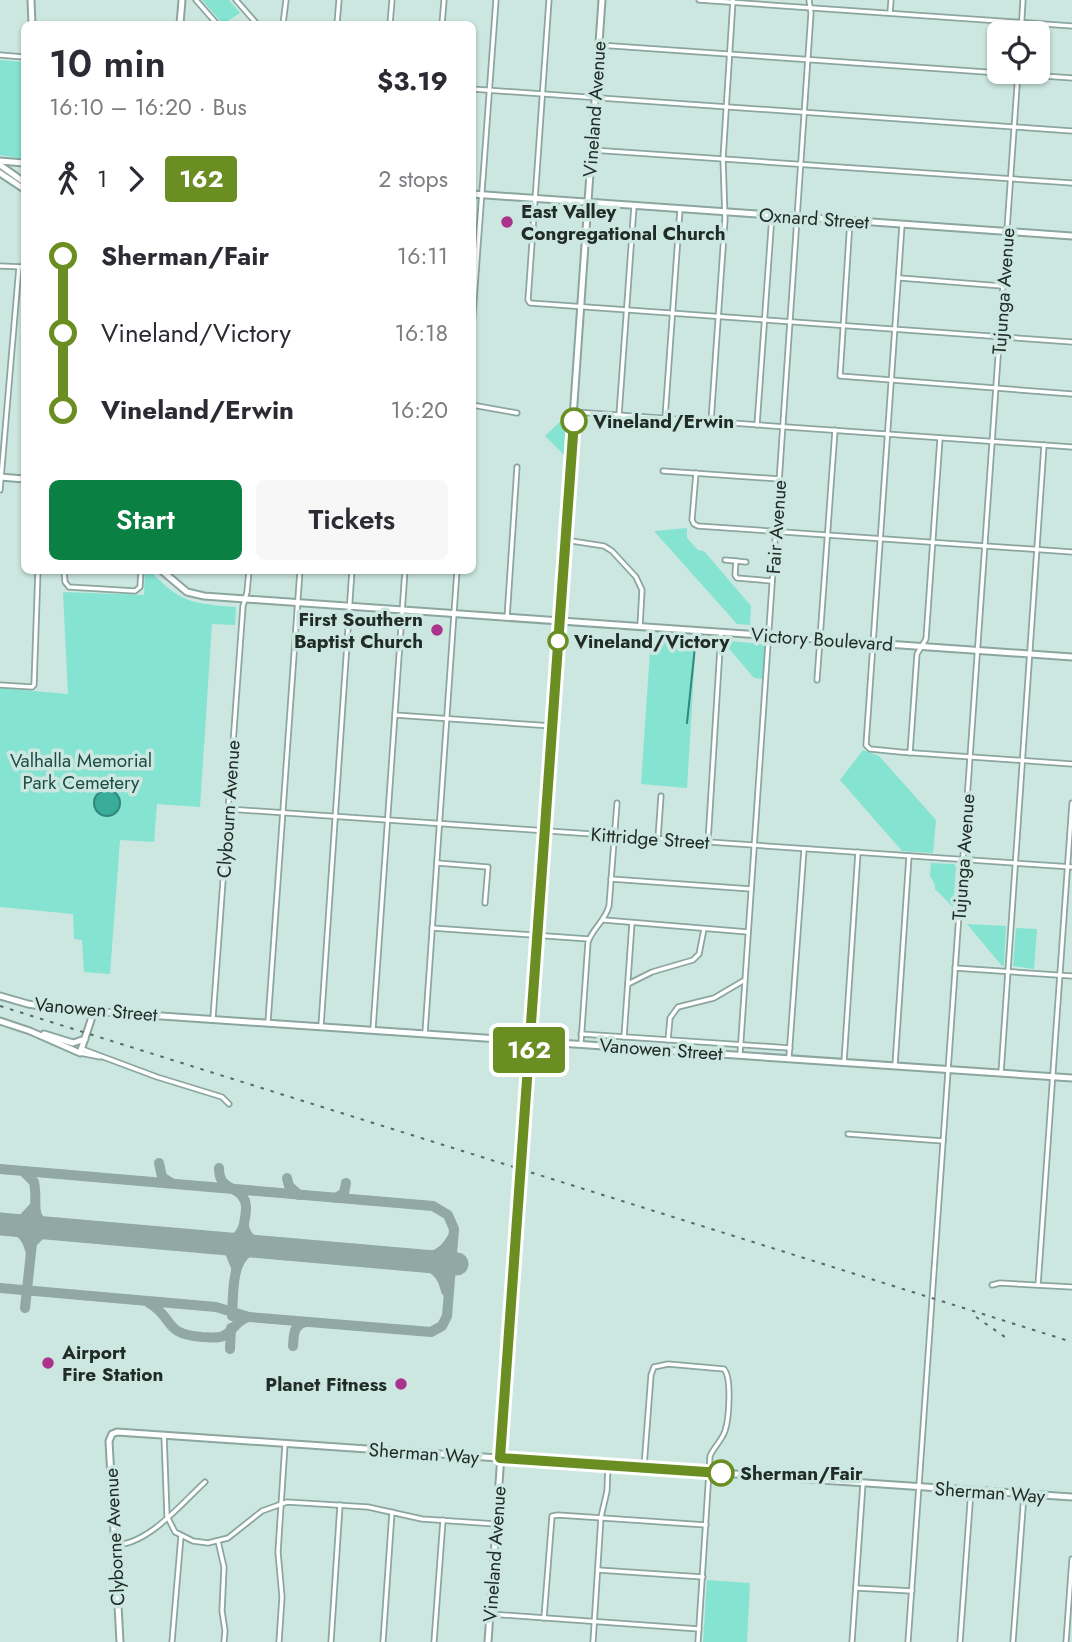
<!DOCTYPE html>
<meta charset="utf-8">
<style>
body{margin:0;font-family:Jost,sans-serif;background:#f7f7f7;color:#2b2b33;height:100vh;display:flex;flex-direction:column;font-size:26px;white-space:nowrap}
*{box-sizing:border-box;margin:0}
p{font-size:23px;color:#7c7c81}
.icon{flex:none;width:38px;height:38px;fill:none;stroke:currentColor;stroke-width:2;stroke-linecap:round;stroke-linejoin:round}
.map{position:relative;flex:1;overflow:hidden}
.details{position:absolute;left:21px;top:21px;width:455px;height:553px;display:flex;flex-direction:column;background:#fff;border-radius:10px;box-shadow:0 2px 5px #0004}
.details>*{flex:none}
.badge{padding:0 14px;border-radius:5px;font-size:24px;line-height:46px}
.tools{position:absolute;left:987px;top:21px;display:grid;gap:14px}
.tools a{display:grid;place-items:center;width:63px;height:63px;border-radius:10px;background:#fff;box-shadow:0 2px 5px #0004;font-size:35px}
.map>.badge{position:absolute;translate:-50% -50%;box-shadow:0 0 0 4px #fff}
.legs{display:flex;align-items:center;gap:10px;height:77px;padding:0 28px;font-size:23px}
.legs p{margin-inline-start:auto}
.headline{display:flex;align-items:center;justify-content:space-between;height:119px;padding:0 28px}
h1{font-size:38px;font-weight:600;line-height:52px}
.action{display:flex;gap:14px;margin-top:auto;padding:14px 28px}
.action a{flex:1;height:80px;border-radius:10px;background:#0b8043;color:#fff;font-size:28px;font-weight:600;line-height:80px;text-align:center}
.action a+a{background:#f7f7f7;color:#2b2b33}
ul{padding:0 28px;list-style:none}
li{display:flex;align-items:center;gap:24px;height:77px;font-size:26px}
li i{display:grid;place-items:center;width:10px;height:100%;margin:0 9px;background:currentColor}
li i::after{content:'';width:18px;height:18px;margin:-9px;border:5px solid;border-radius:50%;background:#fff}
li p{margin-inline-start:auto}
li:first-child i{background:linear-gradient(#0000 50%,currentColor 0)}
li:last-child i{background:linear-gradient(currentColor 50%,#0000 0)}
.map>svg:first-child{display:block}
</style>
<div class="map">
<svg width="1072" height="1642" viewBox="0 0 1072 1642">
<rect width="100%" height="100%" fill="#cce7e0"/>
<g fill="#85e3d1">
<path d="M202,0h27l11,13 -17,11z"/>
<path d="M0,60l24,2v97l-24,-4z"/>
<path d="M567,415l-3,40 -19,-19z"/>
<path d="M687,528v10l11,12 6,1 47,55 -1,19 -13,-1 -83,-93z"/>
<path d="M145,571h5c31,32 43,33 86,36l-1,18 -23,-1 -12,183 -43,-3 -3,38 -34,-2 -10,134 -26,-2 -2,-32 -8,-1 -1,-25 -73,-7v-219l68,6 -5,-102 81,3z"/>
<path d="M651,636l45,3 -9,149 -46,-4z"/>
<path d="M729,641l33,3 3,4 -2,31 -9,-1 -28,-33z"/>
<path d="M863,750l16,6 57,64 -3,33 -31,-2 -62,-71z"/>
<path d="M931,863l23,1 2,3 -3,40 -18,-18v-4l-5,-9z"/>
<path d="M967,924l39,2 -2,39 -2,1z"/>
<path d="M1016,928l21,1 -3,40 -21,-3z"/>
<path d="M707,1580l43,3 -3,59h-44z"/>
</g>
<circle fill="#39ad9a" stroke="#328678" stroke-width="2" cx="107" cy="803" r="13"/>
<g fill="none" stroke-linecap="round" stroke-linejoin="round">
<path stroke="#328678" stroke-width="2" d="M687,723l9,-86"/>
<g stroke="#92a8a2" stroke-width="10">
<path d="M159,1163l3,14 9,6"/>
<path d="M0,1169l433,37 15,9 6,14 -7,87 -5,10 -11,6 -182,-15 -33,-10 -216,-19"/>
<path d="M23,1171l11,11c5,24 -8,38 23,47"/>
<path d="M287,1178l2,8 10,9"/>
<path d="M336,1198l8,-5 2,-10"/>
<path d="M6,1224l16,-4 12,-13"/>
<path d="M2,1225c15,3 24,9 28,25"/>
<path d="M244,1227c4,15 17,20 31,21"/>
<path d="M215,1243c18,0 28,-6 30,-25 1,-6 2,-11 0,-17 -7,-17 -26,-9 -26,-33"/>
<path d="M216,1243l13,7 7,17"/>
<path d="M414,1260c18,7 28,11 32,31"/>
<path d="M416,1260c16,-2 28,-7 36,-22"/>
<path d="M149,1303c26,15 13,31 53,34 7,0 15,2 21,-1 11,-5 13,-16 26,-19"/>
<path d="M25,1308l7,-65 11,-11 15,-3"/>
<path d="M232,1316c2,-26 -3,-67 32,-69"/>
<path d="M293,1346c1,-12 0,-20 12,-24"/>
<path d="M230,1349l1,-21"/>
</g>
<path stroke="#92a8a2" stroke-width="23" d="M0,1224l457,40"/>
<defs>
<g id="minor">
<path d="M196,0l21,24"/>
<path d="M236,0l21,24"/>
<path d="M549,0l-21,300 2,3 542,39"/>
<path d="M699,0l373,26"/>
<path d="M890,13l1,-13"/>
<path d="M283,24l3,-24"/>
<path d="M337,24l2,-24"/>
<path d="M390,24l2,-24"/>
<path d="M442,24l2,-24"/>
<path d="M1021,33l2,-33"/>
<path d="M599,45l473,33"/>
<path d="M0,55l24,2"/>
<path d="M472,89l600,42"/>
<path d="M592,150l480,33"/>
<path d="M850,221l-10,155 232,18"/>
<path d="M902,225l-36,520 4,4 30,3 172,12"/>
<path d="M0,266l24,1"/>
<path d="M900,278l102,8"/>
<path d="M472,328l24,-328"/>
<path d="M472,405l45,8"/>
<path d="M575,412l497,35"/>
<path d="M619,415l15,-209"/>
<path d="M665,418l15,-209"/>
<path d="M711,422l14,-203 -2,-60 10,-159"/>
<path d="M757,425l15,-210"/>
<path d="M663,471l116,8"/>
<path d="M696,473l-4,47 2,4 4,2 374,26"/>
<path d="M0,490l19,-223"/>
<path d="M565,540l39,6 8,5 24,26 6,13 -2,36"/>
<path d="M725,560l21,2"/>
<path d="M736,561l-1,14 2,3 35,3"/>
<path d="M64,570l1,12 4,5 66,4 5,-4 1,-17"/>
<path d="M507,618l10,-151"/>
<path d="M817,680l18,-250"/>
<path d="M0,685l32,2 2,-2 4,-115"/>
<path d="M395,715l157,11"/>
<path d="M910,753l7,-99 9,-15 14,-201"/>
<path d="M228,809l844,58"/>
<path d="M658,838l3,-42"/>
<path d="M708,842l13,-210"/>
<path d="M437,863l51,4 -3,36"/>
<path d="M611,879l140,10"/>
<path d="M604,920l144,12"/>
<path d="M432,928l157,11"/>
<path d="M955,968l117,8"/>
<path d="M628,984l24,-12 41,-12 6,-6 5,-25"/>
<path d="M213,1018l30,-412 4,-14 2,-22"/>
<path d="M268,1022l32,-452"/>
<path d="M321,1026l31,-456"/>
<path d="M373,1029l32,-459"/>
<path d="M425,1033l32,-463"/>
<path d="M581,1034l209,14"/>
<path d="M624,1037l8,-114"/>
<path d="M668,1040l2,-22 8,-11 36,-9 29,-17"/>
<path d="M581,1043l7,-101c5,-14 17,-21 21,-36l8,-103"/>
<path d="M82,1049l75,28 65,20 7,7"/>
<path d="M80,1053l20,4"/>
<path d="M740,1054l71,-1041 -2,-13"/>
<path d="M789,1057l15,-208"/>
<path d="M844,1062l14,-210"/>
<path d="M895,1065l14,-209"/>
<path d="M1001,1073l43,-628"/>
<path d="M848,1134l95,7"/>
<path d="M992,1285l8,-2 72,4"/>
<path d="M1038,1285l34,-482"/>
<path d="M164,1435l3,81 8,16 18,9 15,2 20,-5 34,-27 25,-9 81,5 54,12 74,5"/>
<path d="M644,1467l7,-92 3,-8 14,-3 56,5c8,9 5,50 1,62 -3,9 -11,16 -15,25l-12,186"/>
<path d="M218,1541l6,26 -2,44 3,20 -1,11"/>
<path d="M115,1545c34,-1 66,-41 90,-63"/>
<path d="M598,1570l105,7"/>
<path d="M856,1588l56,3"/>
<path d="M490,1614l209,15"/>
<path d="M544,1618l8,-102 6,-1 148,10"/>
<path d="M172,1642l9,-106"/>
<path d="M279,1642l3,-45 -4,-45 7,-108"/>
<path d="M331,1642l9,-137"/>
<path d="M383,1642l9,-130"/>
<path d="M434,1642l9,-122"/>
<path d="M593,1642l8,-125 6,-26 1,-26"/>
<path d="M852,1642l11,-159"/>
<path d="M908,1642l110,-1570"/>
<path d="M960,1642l11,-152"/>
<path d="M1013,1642l11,-148"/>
<path d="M1066,1642l6,-83"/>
</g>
<g id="major">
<path d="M31,0l1,24"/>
<path d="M180,24l2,-24"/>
<path d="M0,161l24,2"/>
<path d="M0,165l24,17"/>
<path d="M0,173l24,16"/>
<path d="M472,194l600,42"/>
<path d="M0,477l24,2"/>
<path d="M161,570l26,22 17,4 868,61"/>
<path d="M0,996l28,8 31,5 1013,69"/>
<path d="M0,1021l30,10 50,22 14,-42"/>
<path d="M44,1034l29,9 12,-4"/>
<path d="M120,1642l-11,-201 3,-7 5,-2 955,65"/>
<path d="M488,1642l114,-1642"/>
</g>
</defs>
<use href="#minor" stroke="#8ba59f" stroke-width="7"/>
<use href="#major" stroke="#8ba59f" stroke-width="9"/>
<use href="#minor" stroke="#fff" stroke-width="3.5"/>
<use href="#major" stroke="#fff" stroke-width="5"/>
<g stroke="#596864" stroke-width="2" stroke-dasharray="3.5 7" stroke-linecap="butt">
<path d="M0,1006l1072,336"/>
<path d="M976,1317l29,20"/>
</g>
</g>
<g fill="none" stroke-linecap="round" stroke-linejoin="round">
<defs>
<path id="line-1" d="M574,421l-74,1037 221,15"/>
</defs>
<use href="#line-1" stroke="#fff" stroke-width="16"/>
<use href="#line-1" stroke="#6b8e23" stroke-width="10"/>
</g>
<g fill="#aa338b" stroke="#cce7e0" stroke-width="2.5">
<circle cx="507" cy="222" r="7"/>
<circle cx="437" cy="630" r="7"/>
<circle cx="48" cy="1363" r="7"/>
<circle cx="401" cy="1384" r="7"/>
</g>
<g fill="#fff" stroke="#6b8e23" stroke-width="3.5">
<circle cx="574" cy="421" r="12"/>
<circle cx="558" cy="641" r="9"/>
<circle cx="721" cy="1473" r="12"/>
</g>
<g text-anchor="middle" stroke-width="7" stroke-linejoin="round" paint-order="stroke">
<g font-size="19" fill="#212b28" stroke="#cce7e0">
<text transform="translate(594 109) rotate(-86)" y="7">Vineland Avenue</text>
<text transform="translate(814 218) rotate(4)" y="7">Oxnard Street</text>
<text transform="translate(1003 291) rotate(-86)" y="7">Tujunga Avenue</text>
<text transform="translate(776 527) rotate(-86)" y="7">Fair Avenue</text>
<text transform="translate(822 639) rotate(4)" y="7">Victory Boulevard</text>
<text transform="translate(228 809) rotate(-86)" y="7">Clybourn Avenue</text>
<text transform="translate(650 838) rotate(4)" y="7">Kittridge Street</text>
<text transform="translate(963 857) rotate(-86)" y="7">Tujunga Avenue</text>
<text transform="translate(96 1009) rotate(5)" y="7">Vanowen Street</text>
<text transform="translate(661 1049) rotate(4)" y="7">Vanowen Street</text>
<text transform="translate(424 1453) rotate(4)" y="7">Sherman Way</text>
<text transform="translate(990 1492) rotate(4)" y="7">Sherman Way</text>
<text transform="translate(114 1537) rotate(-93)" y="7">Clyborne Avenue</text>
<text transform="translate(494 1554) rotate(-86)" y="7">Vineland Avenue</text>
</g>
<g font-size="19" font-weight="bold" fill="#212b28" stroke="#cce7e0" text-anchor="start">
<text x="521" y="218">East Valley<tspan x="521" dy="22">Congregational Church</tspan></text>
<text x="423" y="626" text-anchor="end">First Southern<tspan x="423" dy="22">Baptist Church</tspan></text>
<text x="62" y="1359">Airport<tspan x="62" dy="22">Fire Station</tspan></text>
<text x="387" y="1391" text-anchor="end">Planet Fitness</text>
</g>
<g font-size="19" font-weight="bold" fill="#212b28" stroke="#cce7e0" text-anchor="start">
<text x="593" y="428">Vineland/Erwin</text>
<text x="574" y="648">Vineland/Victory</text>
<text x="740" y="1480">Sherman/Fair</text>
</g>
<g font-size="19" fill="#1d4d45" stroke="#cce7e0">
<text x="81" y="767">Valhalla Memorial<tspan x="81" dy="22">Park Cemetery</tspan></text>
</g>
</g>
</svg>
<div class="tools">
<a><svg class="icon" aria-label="locate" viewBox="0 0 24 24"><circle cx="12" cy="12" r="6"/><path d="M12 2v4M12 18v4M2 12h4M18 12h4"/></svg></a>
</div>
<b class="badge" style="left:529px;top:1050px;background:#6b8e23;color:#fff">162</b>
<section class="details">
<div class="headline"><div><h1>10 min</h1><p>16:10 – 16:20 · Bus</p></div><b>$3.19</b></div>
<div class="legs"><svg class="icon" aria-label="walk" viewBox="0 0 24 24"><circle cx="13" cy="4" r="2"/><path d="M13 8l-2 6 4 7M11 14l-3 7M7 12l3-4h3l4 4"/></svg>1<svg class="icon" aria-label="forward" viewBox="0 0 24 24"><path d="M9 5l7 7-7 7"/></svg><b class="badge" style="background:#6b8e23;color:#fff">162</b><p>2 stops</p></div>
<ul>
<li><i style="color:#6b8e23"></i><b>Sherman/Fair</b><p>16:11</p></li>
<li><i style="color:#6b8e23"></i><span>Vineland/Victory</span><p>16:18</p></li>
<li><i style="color:#6b8e23"></i><b>Vineland/Erwin</b><p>16:20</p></li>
</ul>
<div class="action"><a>Start</a><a>Tickets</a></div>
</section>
</div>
